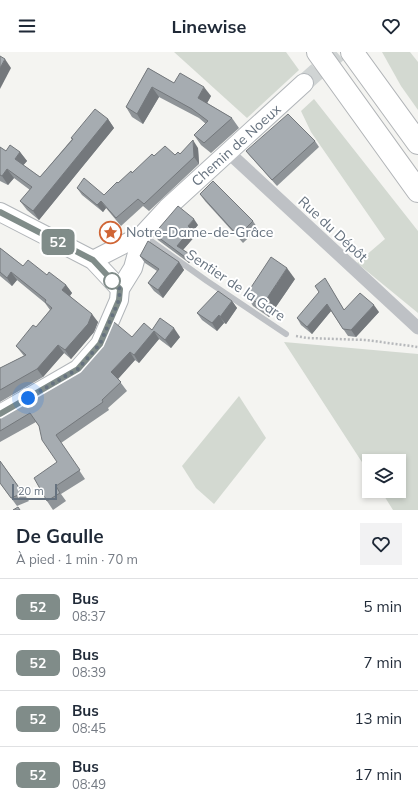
<!DOCTYPE html>
<html lang="fr">
<meta charset="utf-8">
<style>
body{margin:0;font-family:Mulish,sans-serif;background:#f2f2f3;color:#1f2937;height:100vh;display:flex;flex-direction:column;font-size:15px;white-space:nowrap}
*{box-sizing:border-box;margin:0}
p{font-size:13px;color:#747a83}
.icon{flex:none;width:22px;height:22px;fill:none;stroke:currentColor;stroke-width:2;stroke-linecap:round;stroke-linejoin:round}
.map{position:relative;height:458px;overflow:hidden}
.sheet{display:flex;flex-direction:column;background:#fff;flex:1}
.sheet>*{flex:none}
.badge{padding:0 8px;border-radius:6px;font-size:14px;line-height:26px}
.buttons{position:absolute;left:362px;top:402px;display:grid;gap:8px}
.buttons a{display:grid;place-items:center;width:44px;height:44px;border-radius:0px;background:#fff;box-shadow:0 2px 6px #0003;font-size:20px}
.scale{position:absolute;left:12px;bottom:10px;width:45px;box-sizing:border-box;padding-left:4px;border:2px solid #66727f;border-top:0;font-size:11px;line-height:14px;white-space:nowrap;color:#66727f;-webkit-text-stroke:3px #fff;paint-order:stroke}
.you{position:absolute;width:20px;height:20px;margin:-10px;border:3px solid #fff;border-radius:50%;background:#1a73e8;box-shadow:0 0 0 6px #1a73e833}
.map>.badge{position:absolute;translate:-50% -50%;box-shadow:0 0 0 2px #fff}
.round{display:grid;place-items:center;flex:none;width:42px;height:42px;border-radius:0px;background:#f2f2f3}
.head{display:flex;align-items:center;justify-content:space-between;height:68px;padding:0 16px}
h1{font-size:19px;font-weight:700;line-height:30px}
ul{padding:0;list-style:none}
li{display:flex;align-items:center;gap:12px;height:56px;padding:0 16px;border-top:1px solid #e0e1e3}
li div{flex:1}
li b{display:block;font-size:15px}
li em{font-style:normal}
li .badge{min-width:44px;font-weight:700;text-align:center}
header{display:flex;justify-content:space-between;align-items:center;height:52px;padding:0 16px;background:#fff;font-size:18px;font-weight:700}
.map>svg:first-child{display:block}
</style>
<header><svg class="icon" aria-label="menu" viewBox="0 0 24 24"><path d="M4 6h16M4 12h16M4 18h16"/></svg>Linewise<svg class="icon" aria-label="heart" viewBox="0 0 24 24"><path d="M12 20l-8-8c-3-5 5-10 8-4 3-6 11-1 8 4z"/></svg></header>
<div class="map">
<svg width="418" height="458" viewBox="0 0 418 458">
<rect width="100%" height="100%" fill="#f4f4f1"/>
<g fill="#d3d9d1">
<path d="M174,0h112l13,18 -52,48z"/>
<path d="M382,0h28l8,10v48l-17,-24z"/>
<path d="M314,47l104,132v82l-61,-50 28,-24 -74,-107 -10,-21z"/>
<path d="M284,290l134,12v156h-25l-12,-19h18v-30h-30v12z"/>
<path d="M239,344l27,42 -52,66 -18,-16 -14,-22z"/>
</g>
<g fill="none" stroke-linecap="round" stroke-linejoin="round">
<path stroke="#d0d4d4" stroke-width="18" stroke-dasharray="18 9" stroke-linecap="butt" d="M304,31l35,-31"/>
<defs>
<g id="secondary">
<path d="M0,160l93,48 27,29"/>
<path d="M93,208l49,-25 25,-27 137,-125"/>
<path d="M0,362l78,-45 22,-25 19,-44 1,-11 13,-21 9,-33"/>
</g>
<g id="highway">
<path d="M318,0l100,139"/>
<path d="M352,0l66,91"/>
</g>
</defs>
<use href="#secondary" stroke="#b1b5b9" stroke-width="20"/>
<use href="#highway" stroke="#b1b4b7" stroke-width="24"/>
<path stroke="#b6b8bb" stroke-width="2.5" stroke-dasharray="2 2" stroke-linecap="butt" d="M296,284l11,2 59,2 52,7"/>
<path stroke="#bec1c5" stroke-width="6" d="M144,184l63,45 79,53"/>
<path stroke="#bec1c5" stroke-width="13" d="M228,100l190,176"/>
<use href="#secondary" stroke="#fff" stroke-width="18"/>
<use href="#highway" stroke="#fff" stroke-width="22"/>
</g>
<g fill="#8f9498">
<path d="M148,16l26,15 37,13 -4,7 25,15 7,10 -28,25 -10,-8 -7,-10 12,-11 -7,-6 -40,-21 -16,27 -11,-7 -6,-10z"/>
<path d="M108,67l6,9 -75,92 -12,-10 -7,-9 10,-11 -16,-12 -6,7 -8,-4v-34l6,4 14,1 7,9 -4,4 17,12 32,-38 -1,-1z"/>
<path d="M315,89l4,6 -42,39 -26,-29 -5,-6z"/>
<path d="M198,96l1,16 -50,47 -6,-5 -22,20 -15,-18 -3,4 -21,-17 -5,-7 27,7 14,-12 36,-27 21,-1z"/>
<path d="M200,142l53,27 5,8 -15,14 -38,-42z"/>
<path d="M198,173l-5,6 3,4 -13,15 9,9 -3,4 -31,-23 -4,-6z"/>
<path d="M0,196l23,18 24,9 19,10 6,8 -2,3 28,26 -4,10 -23,27 -7,-6 -21,24 -43,25v-34l24,-12 -8,-10 20,-19 14,-17 -5,-7 -28,-23 -5,6 -12,-10z"/>
<path d="M140,204l39,6 5,8 -21,28 -9,-7 -6,-8 9,-12 -12,-8z"/>
<path d="M295,227l-26,38 -16,-11 -7,-11z"/>
<path d="M329,233l15,25 35,2 -23,25 -8,-1 -17,-25 -19,23 -11,-9 -4,-7z"/>
<path d="M232,249l5,7 -11,16 -2,-1 -7,8 -15,-11 -5,-7z"/>
<path d="M152,278l28,7 -9,11 -12,-9 -20,24 -4,-3 -17,19 9,12 -19,17 1,2 -48,33 24,36 -24,15 5,7 -13,9 -6,-9 10,-39 -18,-36 -3,-4 -36,20v-25l132,-80z"/>
<path d="M0,409l29,40 -12,5 -17,-23z"/>
</g>
<g fill="#74787c">
<path d="M5,7l6,9 -11,21v-21z"/>
<path d="M152,35l7,10 -16,27 -6,-10z"/>
<path d="M204,35l7,9 -6,11 -7,-9z"/>
<path d="M108,67l6,9 -75,92 -6,-9z"/>
<path d="M193,88l5,8 1,16 -5,-7z"/>
<path d="M20,100l7,9 -6,7 -6,-9z"/>
<path d="M7,117l7,9 -6,7 -6,-9z"/>
<path d="M101,149l5,7 -3,4 -6,-7z"/>
<path d="M194,167l4,6 -5,6 3,4 -15,17 -4,-6 11,-20z"/>
<path d="M188,201l4,6 -3,4 -4,-6z"/>
<path d="M179,210l5,8 -21,28 -5,-8z"/>
<path d="M287,216l8,11 -26,38 -7,-11z"/>
<path d="M11,220l6,8 -5,6 -5,-8z"/>
<path d="M66,233l6,8 -4,5 -6,-8z"/>
<path d="M232,249l5,7 -11,16 -6,-7z"/>
<path d="M327,252l4,7 -19,23 -5,-7z"/>
<path d="M374,253l5,7 -23,25 -5,-7z"/>
<path d="M92,262l6,8 -4,10 -23,27 -6,-9z"/>
<path d="M219,263l5,8 -7,8 -5,-8z"/>
<path d="M174,276l6,9 -9,11 -6,-8z"/>
<path d="M154,279l5,8 -20,24 -5,-8z"/>
<path d="M58,293l6,8 -21,24 -6,-8z"/>
<path d="M130,300l5,8 -18,20 -6,-8z"/>
</g>
<g fill="#a6acb1" stroke="#74787c">
<path d="M0,4l5,3 -5,9z"/>
<path d="M148,16l26,15 6,-10 24,14 -6,11 34,20 -28,25 -10,-8 14,-14 -16,-12 -40,-22 -15,27 -11,-7z"/>
<path d="M95,57l13,10 -75,92 -13,-10 12,-14 -25,-18 -5,7 -2,-1v-28l6,4 4,-6 10,7 -5,7 25,18 33,-38 -2,-1z"/>
<path d="M288,62l27,27 -43,39 -26,-29z"/>
<path d="M193,88l1,17 -50,47 -6,-5 -22,19 -15,-17 -4,4 -20,-17 7,-10 20,17 13,-13 1,1 13,-12 1,2 20,-19 2,2 11,-10 10,9 3,-3 2,2z"/>
<path d="M213,129l40,40 -15,15 -38,-42z"/>
<path d="M178,154l16,13 -6,7 3,3 -14,17 11,7 -3,4 -31,-23z"/>
<path d="M148,189l31,21 -21,28 -10,-7 11,-14 -19,-13z"/>
<path d="M0,196l23,18 5,-6 19,15 2,-3 17,13 -4,5 30,24 -4,10 -23,26 -7,-5 -21,24 -37,21v-22l26,-13 -10,-9 17,-21 3,2 16,-19 -7,-6 1,-2 -35,-28 -4,6 -7,-6z"/>
<path d="M271,205l16,11 -25,38 -16,-11z"/>
<path d="M325,226l19,32 16,-17 14,12 -23,25 -8,-1 -16,-25 -20,23 -10,-9 22,-26 -4,-6z"/>
<path d="M218,239l14,10 -12,16 -1,-2 -7,8 -15,-10z"/>
<path d="M160,266l14,10 -9,12 -11,-9 -20,24 -4,-3 -19,20 10,10 -19,18 1,2 -47,33 24,35 -24,16 4,7 -13,8 -13,-23 23,-16 -15,-22 -3,-14 -9,-13 -30,18v-14l34,-22 46,-27 22,-25 6,-12 6,-9 18,15 12,-14 8,7z"/>
<path d="M0,409l23,32 -12,5 -11,-15z"/>
<path d="M18,455l2,3h-7z"/>
</g>
<g fill="none" stroke-linecap="round" stroke-linejoin="round">
<defs>
<path id="line" d="M0,160l93,48 27,29 -1,11 -19,44 -22,25 -78,45"/>
</defs>
<use href="#line" stroke="#fff" stroke-width="9"/>
<use href="#line" stroke="#808c89" stroke-width="6"/>
<path stroke="#66727f" stroke-width="4" stroke-dasharray="0 7.2" d="M28,346l50,-29 22,-25 19,-44 1,-11 -9,-9 1,1"/>
</g>
<defs>
<symbol id="sight-ring" viewBox="-11 -11 22 22"><circle r="9.5" fill="#fff" stroke="#d06535" stroke-width="1.5"/><path d="M0-6L1.8-2.2L6-1.7L2.9 1.2L3.7 5.4L0 3.3L-3.7 5.4L-2.9 1.2L-6-1.7L-1.8-2.2Z" fill="#d06535"/></symbol>
</defs>
<g fill-rule="evenodd">
<use href="#sight-ring" x="98" y="168" width="25" height="25"/>
</g>
<circle fill="#fff" stroke="#808c89" stroke-width="2" cx="112" cy="229" r="8"/>
<g text-anchor="middle" stroke-width="4" stroke-linejoin="round" paint-order="stroke">
<g font-size="14" fill="#66727f" stroke="#fff">
<text transform="translate(236 93) rotate(-42)" y="5">Chemin de Noeux</text>
<text transform="translate(333 177) rotate(43)" y="5">Rue du Dépôt</text>
<text transform="translate(236 233) rotate(34)" y="5">Sentier de la Gare</text>
</g>
<g font-size="14" fill="#66727f" stroke="#fff" text-anchor="start">
<text x="126" y="185">Notre-Dame-de-Grâce</text>
</g>
</g>
</svg>
<div class="buttons">
<a><svg class="icon" aria-label="layers" viewBox="0 0 24 24"><path d="M12 4l9 5-9 5-9-5zM3 14l9 5 9-5"/></svg></a>
</div>
<div class="scale">20 m</div>
<div class="you" style="left:28px;top:346px"></div>
<b class="badge" style="left:58px;top:190px;background:#808c89;color:#fff">52</b>
</div>
<section class="sheet">
<div class="head"><div><h1>De Gaulle</h1><p>À pied · 1 min · 70 m</p></div><a class="round"><svg class="icon" aria-label="heart" viewBox="0 0 24 24"><path d="M12 20l-8-8c-3-5 5-10 8-4 3-6 11-1 8 4z"/></svg></a></div>
<ul>
<li><span class="badge" style="background:#808c89;color:#fff">52</span><div><b>Bus</b><p>08:37</p></div><em>5 min</em></li>
<li><span class="badge" style="background:#808c89;color:#fff">52</span><div><b>Bus</b><p>08:39</p></div><em>7 min</em></li>
<li><span class="badge" style="background:#808c89;color:#fff">52</span><div><b>Bus</b><p>08:45</p></div><em>13 min</em></li>
<li><span class="badge" style="background:#808c89;color:#fff">52</span><div><b>Bus</b><p>08:49</p></div><em>17 min</em></li>
</ul>
</section>
